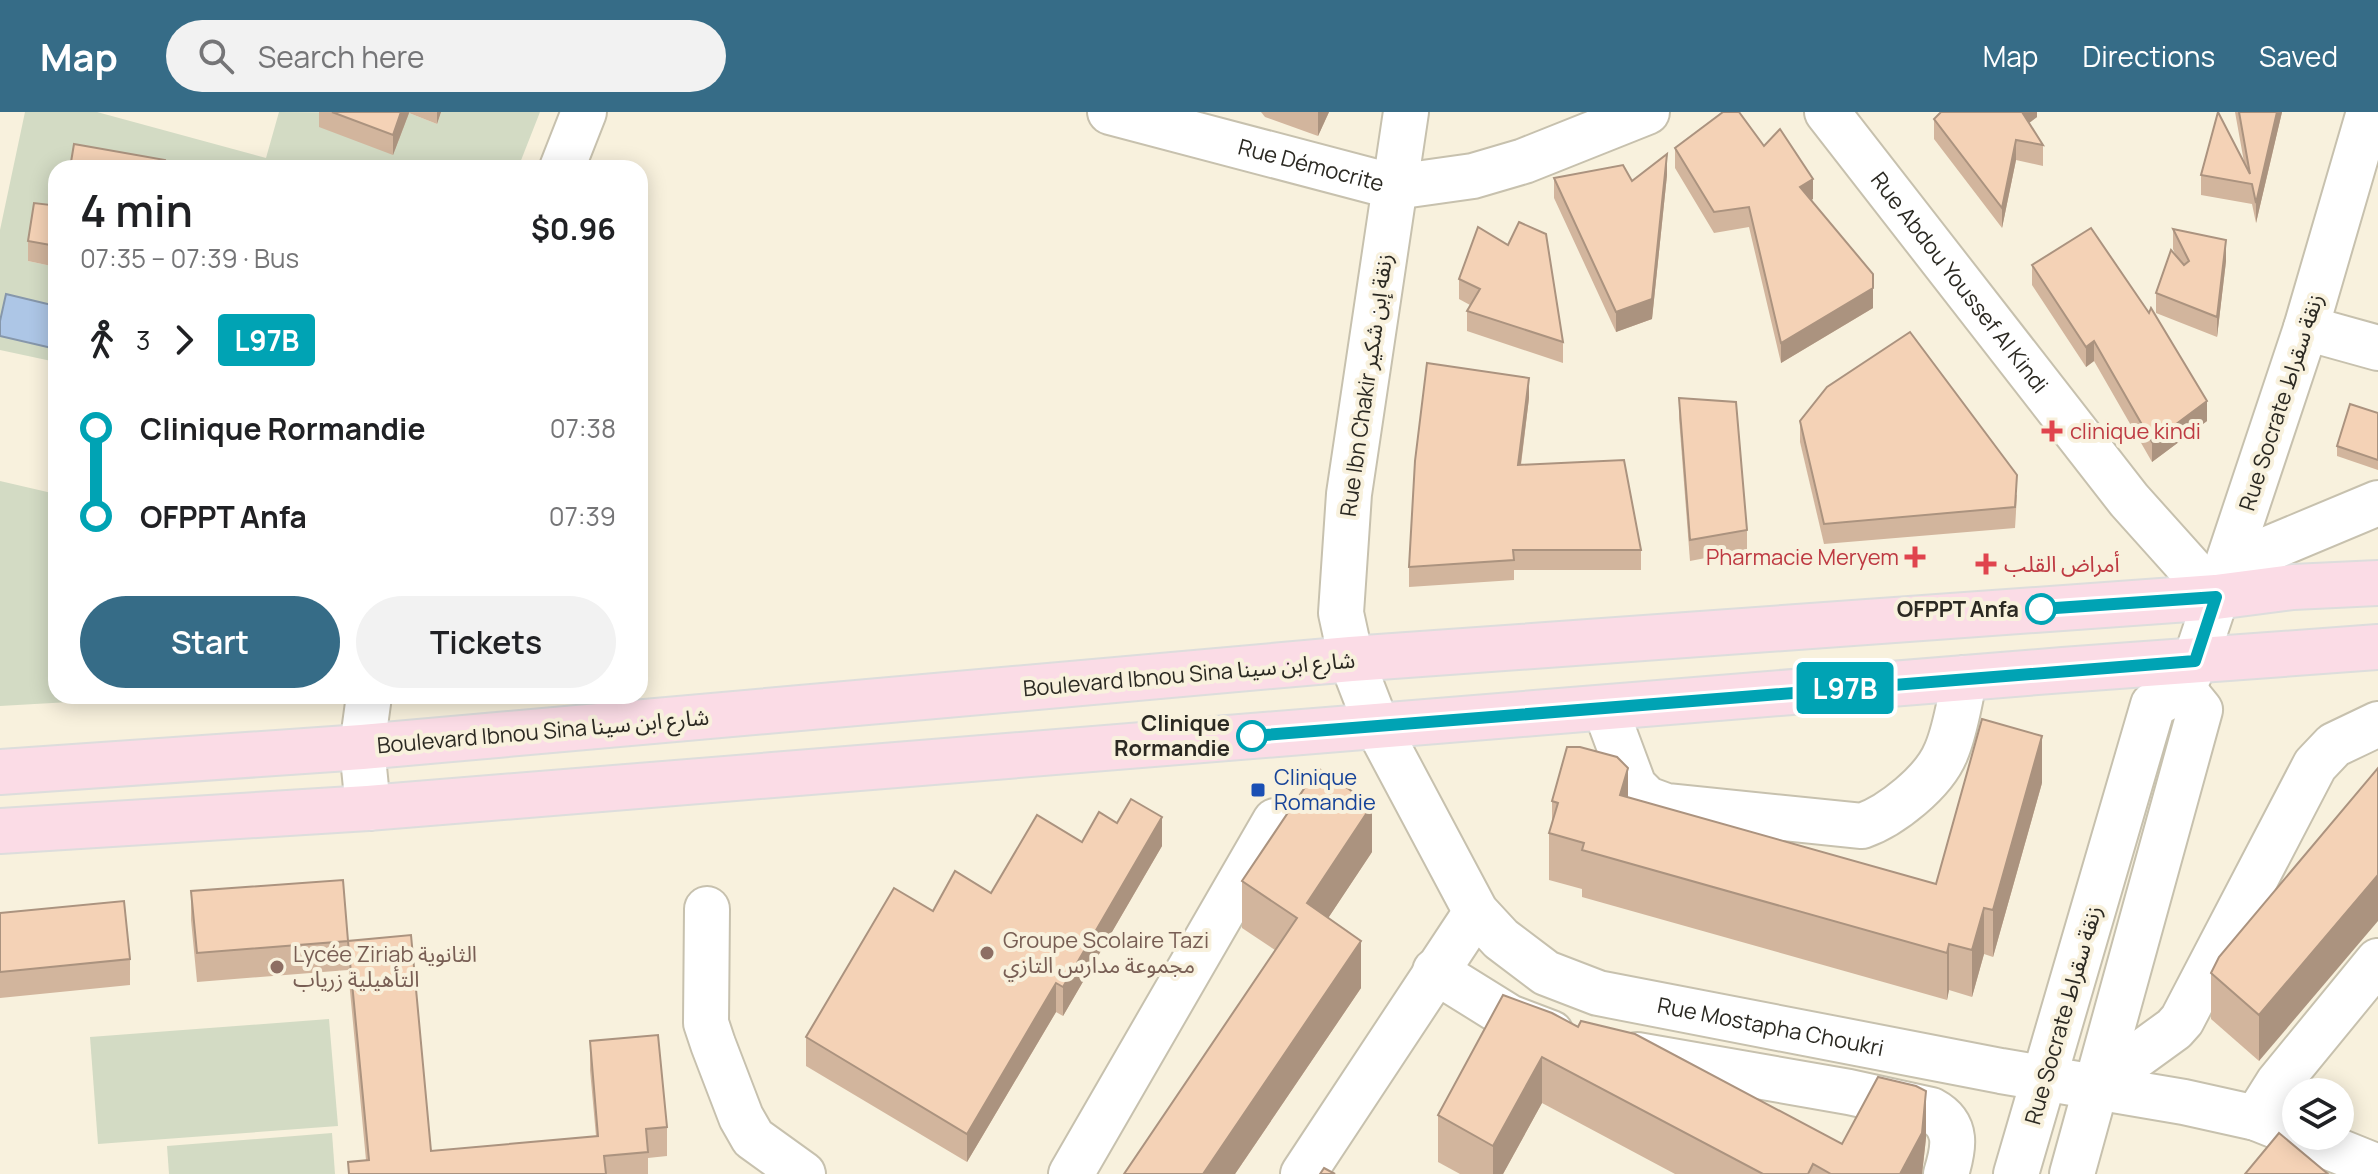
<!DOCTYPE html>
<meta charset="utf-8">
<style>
body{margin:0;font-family:Manrope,"Noto Sans Arabic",sans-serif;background:#f2f2f2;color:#202124;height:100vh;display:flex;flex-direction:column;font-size:30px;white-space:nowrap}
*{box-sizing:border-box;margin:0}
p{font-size:26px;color:#757577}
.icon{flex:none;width:44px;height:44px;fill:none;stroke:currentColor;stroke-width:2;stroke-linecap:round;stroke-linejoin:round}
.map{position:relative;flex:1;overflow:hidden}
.panel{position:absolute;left:48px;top:48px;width:600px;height:544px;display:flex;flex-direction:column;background:#fff;border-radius:24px;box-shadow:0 4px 20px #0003}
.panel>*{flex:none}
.badge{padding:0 16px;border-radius:6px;font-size:28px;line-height:52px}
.tools{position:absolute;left:2282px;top:966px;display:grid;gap:16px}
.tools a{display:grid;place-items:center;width:72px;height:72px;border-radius:50%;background:#fff;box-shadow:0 4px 20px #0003;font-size:40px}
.map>.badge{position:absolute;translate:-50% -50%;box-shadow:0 0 0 4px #fff}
.legs{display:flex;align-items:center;gap:12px;height:88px;padding:0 32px;font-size:26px}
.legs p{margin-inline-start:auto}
.headline{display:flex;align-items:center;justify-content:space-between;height:136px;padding:0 32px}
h1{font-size:44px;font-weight:600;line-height:60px}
.cta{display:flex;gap:16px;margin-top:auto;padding:16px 32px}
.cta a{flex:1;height:92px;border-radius:48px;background:#366c87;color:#fff;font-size:32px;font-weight:600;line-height:92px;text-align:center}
.cta a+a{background:#f2f2f2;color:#202124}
ul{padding:0 32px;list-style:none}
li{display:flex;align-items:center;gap:28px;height:88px;font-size:30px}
li i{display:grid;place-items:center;width:12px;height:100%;margin:0 10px;background:currentColor}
li i::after{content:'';width:20px;height:20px;margin:-10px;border:6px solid;border-radius:50%;background:#fff}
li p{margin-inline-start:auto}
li:first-child i{background:linear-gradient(#0000 50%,currentColor 0)}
li:last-child i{background:linear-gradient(currentColor 50%,#0000 0)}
header{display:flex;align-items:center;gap:48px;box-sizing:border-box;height:112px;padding:0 40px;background:#366c87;color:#fff}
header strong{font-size:38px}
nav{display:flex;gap:44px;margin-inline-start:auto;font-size:28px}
.search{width:560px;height:72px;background:#f2f2f2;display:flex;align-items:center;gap:20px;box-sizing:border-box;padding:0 28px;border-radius:44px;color:#757577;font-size:30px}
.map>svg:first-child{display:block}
</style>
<header>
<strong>Map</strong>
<div class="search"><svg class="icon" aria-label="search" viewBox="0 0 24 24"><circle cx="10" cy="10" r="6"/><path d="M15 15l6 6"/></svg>Search here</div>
<nav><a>Map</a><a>Directions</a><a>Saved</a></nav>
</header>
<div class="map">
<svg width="2378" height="1062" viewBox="0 0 2378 1062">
<rect width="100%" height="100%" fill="#f8f1dd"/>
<g fill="#d3dbc4">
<path d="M25,0h72l169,46 13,-46 130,1 28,11 4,-12h99l-22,56h-462v21l-28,72 28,6v39l-49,-12 -7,26v-90z"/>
<path d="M0,224l56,13v13l-56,-12z"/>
<path d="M0,369l56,13v202h118l-174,10z"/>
<path d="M329,907l9,107 -240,18 -8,-107z"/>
<path d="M332,1021l3,41h-166l-2,-28z"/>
</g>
<path fill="#adc6e6" stroke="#8697ab" stroke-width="2" d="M6,182l50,12v43l-56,-13v-15z"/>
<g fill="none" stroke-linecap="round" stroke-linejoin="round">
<defs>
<g id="minor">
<path id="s1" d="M1110,0l285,75 78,-11 51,-15 123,-49"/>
<path id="s2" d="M1406,0l-57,382 -8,119 10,46 26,67 99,186 25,27 45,34 52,20 403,78 183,31 72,16 40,16"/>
<path id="s3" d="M1827,0l302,388 87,97"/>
<path d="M562,56l22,-56"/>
<path d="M2306,216l72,20"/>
<path d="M2227,454l151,-63"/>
<path d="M1605,596l29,78 13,13 19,7 196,20c29,-10 72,-44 84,-74 10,-23 13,-50 19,-74"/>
<path d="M368,696l-6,-61 7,-51"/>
<path d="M707,797l-1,114 7,21 28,73 12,21 50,36"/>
<path d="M1435,859l74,46 42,16"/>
<path d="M1637,943l212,37 82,18c28,15 23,38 15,64"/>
<path d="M2094,975l80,-58 8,-9 133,-255 19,-20 44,-21"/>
<path d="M2256,1006l22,-35 100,-122"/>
<path d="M2301,1024l77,31"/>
<path d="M1071,1062l204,-353"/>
<path d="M1303,1062l173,-262"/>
<path d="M2016,1062l137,-469 30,-16 12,-28 111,-333 63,-216"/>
<path d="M2072,1062l128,-464 -17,-21"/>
</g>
<g id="major">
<path d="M0,660l362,-25 989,-88 865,-62 77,-10 85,-4"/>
<path d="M0,719l368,-23 1695,-138 315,-23"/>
</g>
</defs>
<use href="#minor" stroke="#c7c1ae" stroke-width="48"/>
<use href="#major" stroke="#dddddc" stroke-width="48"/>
<use href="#minor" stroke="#fff" stroke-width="44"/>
<use href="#major" stroke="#fbdce6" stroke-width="44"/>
</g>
<g fill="#d2b59d">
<path d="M319,0h122l-4,12 -28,-11 -16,42 -74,-28z"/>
<path d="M1261,0h68l-11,24 -53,-19z"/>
<path d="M2037,0v5l-8,6 14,22v21l-27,-6 -14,68 -68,-89v-20z"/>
<path d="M2235,0h47l-26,111 -4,-19 -51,-9v-20l43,-13z"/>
<path d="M1764,34l49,53 -2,1 62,108 -92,55 -32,-136 -35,6 -39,-65v-20z"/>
<path d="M56,57v98l-28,-6v-20l22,-36z"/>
<path d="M1667,63l-15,144 -36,13 -62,-134v-20l78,3z"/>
<path d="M1478,115l85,115v21l-96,-32v-20l3,-6 -11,-6v-20z"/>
<path d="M2173,117l53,32 -9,76 -61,-24v-20l20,-37 -3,-7z"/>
<path d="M2032,153l175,156 -55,41 -58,-101 -8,6 -54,-82z"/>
<path d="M1529,286l-8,67 120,85v20h-127v10l-105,7v-20z"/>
<path d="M1679,286l68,132v20l-57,11 -11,-143z"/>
<path d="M2378,301v57l-41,-14v-10z"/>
<path d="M1800,309l217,74 -2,33 -191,16 -24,-102z"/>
<path d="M2378,656l-119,293 -48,-42v-46z"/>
<path d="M2042,671l-49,174 -9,-3 -12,43 -23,-7 -2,10 -365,-103v-8l-33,-9v-47l3,-9v-23l76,-4 308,87z"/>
<path d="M1117,711l45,23 -99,170 -7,-4 -89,150 -161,-96v-29l127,-126 58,-18z"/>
<path d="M1372,740l-44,66 33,70 -126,186h-111l151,-224 -33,-22v-47z"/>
<path d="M191,779l157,50 83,210 165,-15 -6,-66v-29l77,86v29l-19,2v16h-300v-12l18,-2 -18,-190 -151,12 -6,-62z"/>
<path d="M0,801l130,46v26l-130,13z"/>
<path d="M1578,915l264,117 84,-6 -4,36h-247l-133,-71 -39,71h-43l-22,-12v-47z"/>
</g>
<g fill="#ab937f">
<path d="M401,0h8v1l-16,42v-20z"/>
<path d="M437,0h4l-4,12z"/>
<path d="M1318,0h11l-11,24z"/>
<path d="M2020,0h17v5l-17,13z"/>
<path d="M2277,0h5l-26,111v-20z"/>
<path d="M2016,28v20l-14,68v-20z"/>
<path d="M1667,42v21l-15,144 -36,13v-20z"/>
<path d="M1813,67v20l-13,8v-20z"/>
<path d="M2226,128v21l-9,76v-20z"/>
<path d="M1873,176v20l-92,55v-20z"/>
<path d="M2094,229v20l-8,6v-20z"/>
<path d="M1529,266v20l-11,88v-21z"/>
<path d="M2207,289v20l-55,41v-20z"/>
<path d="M2042,624v47l-49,174v-47z"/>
<path d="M1628,656v47l-8,-20z"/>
<path d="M1372,693v47l-65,98v-47z"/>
<path d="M1162,705v29l-99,170v-29z"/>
<path d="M2378,763v46l-119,140v-46z"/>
<path d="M1984,796v46l-12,43v-47z"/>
<path d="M1361,829v47l-126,186h-32z"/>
<path d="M1949,832v46l-2,10v-47z"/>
<path d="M1056,871v29l-89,150v-28z"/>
<path d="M1542,945v46l-39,71h-10v-28z"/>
<path d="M1926,979v47l-4,36h-22z"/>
</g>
<g fill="#f4d2b6" stroke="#ab937f" stroke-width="2">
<path d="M332,0h69l-8,23z"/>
<path d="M1723,0h16l25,34 16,-17 33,50 -13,8 73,87v14l-92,55 -32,-136 -35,5 -39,-64z"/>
<path d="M1941,0h81l21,33 -27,-5 -14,68 -68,-89z"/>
<path d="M2218,0l32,62 -11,-62h38l-21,91 -4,-19 -51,-9z"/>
<path d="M74,32l91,16 -1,8h-94z"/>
<path d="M1667,42l-15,145 -36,13 -62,-134 69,-13 9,16z"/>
<path d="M56,57v77l-28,-5 6,-38 16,2z"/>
<path d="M1519,110l27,12 17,108 -96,-31 13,-22 -21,-10 19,-52 30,18z"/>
<path d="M2091,116l58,85 2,-5 56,93 -55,41 -58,-101 -8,6 -54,-82z"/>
<path d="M2173,117l53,11 -9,77 -61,-24 15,-43 13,15 5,-4z"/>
<path d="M1910,220l107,143 -2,32 -191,17 -24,-103 27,-34z"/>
<path d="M1427,251l102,15 -11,87 106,-5 17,90h-128l1,10 -105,7 6,-106z"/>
<path d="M1679,286l57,4 11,128 -57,10z"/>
<path d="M2350,292l28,9v47l-41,-14z"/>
<path d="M1982,607l60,17 -49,174 -9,-2 -12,42 -23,-6 -2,9 -365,-103 2,-7 -35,-10 9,-30 -6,-2 15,-54h13l37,10 11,11 -8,27 316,89z"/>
<path d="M1318,656l54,37 -65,98 54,38 -158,233h-79l173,-256 -55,-37z"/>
<path d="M2378,656v107l-119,140 -48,-42 8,-16z"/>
<path d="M1131,687l31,18 -99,170 -7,-4 -89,151 -161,-97 88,-149 39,23 22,-40 36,22 46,-78 45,27 17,-30 18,11z"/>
<path d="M343,768l5,61 -151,12 -6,-62z"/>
<path d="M124,789l6,58 -130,13v-59z"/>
<path d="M411,823l20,216 167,-15 -8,-95 68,-6 9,92 -21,2 2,23 -44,4 2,18h-257l-1,-12 21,-2 -21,-219z"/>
<path d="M1503,883l49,18 26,14 3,-6 54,13 207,110 36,-67 38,9 10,5 -4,42 -22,41h-69l-18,-10 -5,10h-45l-221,-117 -49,89 -55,-31z"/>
<path d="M2279,1021l49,41h-83z"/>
<path d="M1324,1056l11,6h-15z"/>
</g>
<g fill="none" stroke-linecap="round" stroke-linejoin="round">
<defs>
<path id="line-1" d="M1252,624l943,-75 21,-64 -175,12"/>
</defs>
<use href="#line-1" stroke="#fff" stroke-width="18"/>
<use href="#line-1" stroke="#00a3b4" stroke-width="12"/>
</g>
<g fill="#e0444e" stroke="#f8f1dd" stroke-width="3">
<path d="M2048 307h8v8h8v8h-8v8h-8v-8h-8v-8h8z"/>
<path d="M1911 433h8v8h8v8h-8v8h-8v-8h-8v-8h8z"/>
<path d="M1982 440h8v8h8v8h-8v8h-8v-8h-8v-8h8z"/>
</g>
<g fill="#fff" stroke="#00a3b4" stroke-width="4">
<circle cx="2041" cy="497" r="14"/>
<circle cx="1252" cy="624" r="14"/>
</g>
<rect fill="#1a4fb4" stroke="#f8f1dd" stroke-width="3" x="1250" y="670" width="16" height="16" rx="4"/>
<g fill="#8d6e63" stroke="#f8f1dd" stroke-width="3">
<circle cx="987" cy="841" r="8"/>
<circle cx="277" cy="855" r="8"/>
</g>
<g text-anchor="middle" stroke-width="8" stroke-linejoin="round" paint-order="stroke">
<g font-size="22" fill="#2b2922" stroke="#f8f1dd">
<text dy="8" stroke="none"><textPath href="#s1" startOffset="208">Rue Démocrite</textPath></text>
<text dy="8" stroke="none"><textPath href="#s3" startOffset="216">Rue Abdou Youssef Al Kindi</textPath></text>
<text transform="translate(1366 273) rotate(-82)" y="8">Rue Ibn Chakir زنقة إبن شكير</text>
<text transform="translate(2281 290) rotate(-72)" y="8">Rue Socrate زنقة سقراط</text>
<text transform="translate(1189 562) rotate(-5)" y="8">Boulevard Ibnou Sina شارع ابن سينا</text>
<text transform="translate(543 619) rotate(-5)" y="8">Boulevard Ibnou Sina شارع ابن سينا</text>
<text transform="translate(2063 903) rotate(-74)" y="8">Rue Socrate زنقة سقراط</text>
<text dy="8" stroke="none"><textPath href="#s2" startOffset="1160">Rue Mostapha Choukri</textPath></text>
</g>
<g font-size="22" fill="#be3a42" stroke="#f8f1dd" text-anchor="start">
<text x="2070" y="327">clinique kindi</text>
<text x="1899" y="453" text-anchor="end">Pharmacie Meryem</text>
<text x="2004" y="460">أمراض القلب</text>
</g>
<g font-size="22" font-weight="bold" fill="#2b2922" stroke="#f8f1dd" text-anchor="end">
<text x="2019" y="505">OFPPT Anfa</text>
<text x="1230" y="619">Clinique<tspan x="1230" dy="25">Rormandie</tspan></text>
</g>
<g font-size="22" fill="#164399" stroke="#f8f1dd" text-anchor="start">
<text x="1274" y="673">Clinique<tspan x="1274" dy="25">Romandie</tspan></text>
</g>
<g font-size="22" fill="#785e54" stroke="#f8f1dd" text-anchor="start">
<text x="1003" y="836">Groupe Scolaire Tazi<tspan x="1003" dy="25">مجموعة مدارس التازي</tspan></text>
<text x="293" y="850">Lycée Ziriab الثانوية<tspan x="293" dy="25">التأهيلية زرياب</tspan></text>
</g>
</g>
</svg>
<div class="tools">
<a><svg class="icon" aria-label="layers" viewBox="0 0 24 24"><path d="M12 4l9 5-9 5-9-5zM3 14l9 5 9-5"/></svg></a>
</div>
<b class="badge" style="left:1845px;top:576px;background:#00a3b4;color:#fff">L97B</b>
<section class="panel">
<div class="headline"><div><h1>4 min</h1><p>07:35 – 07:39 · Bus</p></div><b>$0.96</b></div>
<div class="legs"><svg class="icon" aria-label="walk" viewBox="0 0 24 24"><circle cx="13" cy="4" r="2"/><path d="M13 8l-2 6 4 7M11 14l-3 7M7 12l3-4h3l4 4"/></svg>3<svg class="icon" aria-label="forward" viewBox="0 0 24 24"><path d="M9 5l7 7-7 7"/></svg><b class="badge" style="background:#00a3b4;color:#fff">L97B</b></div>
<ul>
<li><i style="color:#00a3b4"></i><b>Clinique Rormandie</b><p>07:38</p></li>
<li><i style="color:#00a3b4"></i><b>OFPPT Anfa</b><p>07:39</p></li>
</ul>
<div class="cta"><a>Start</a><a>Tickets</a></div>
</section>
</div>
